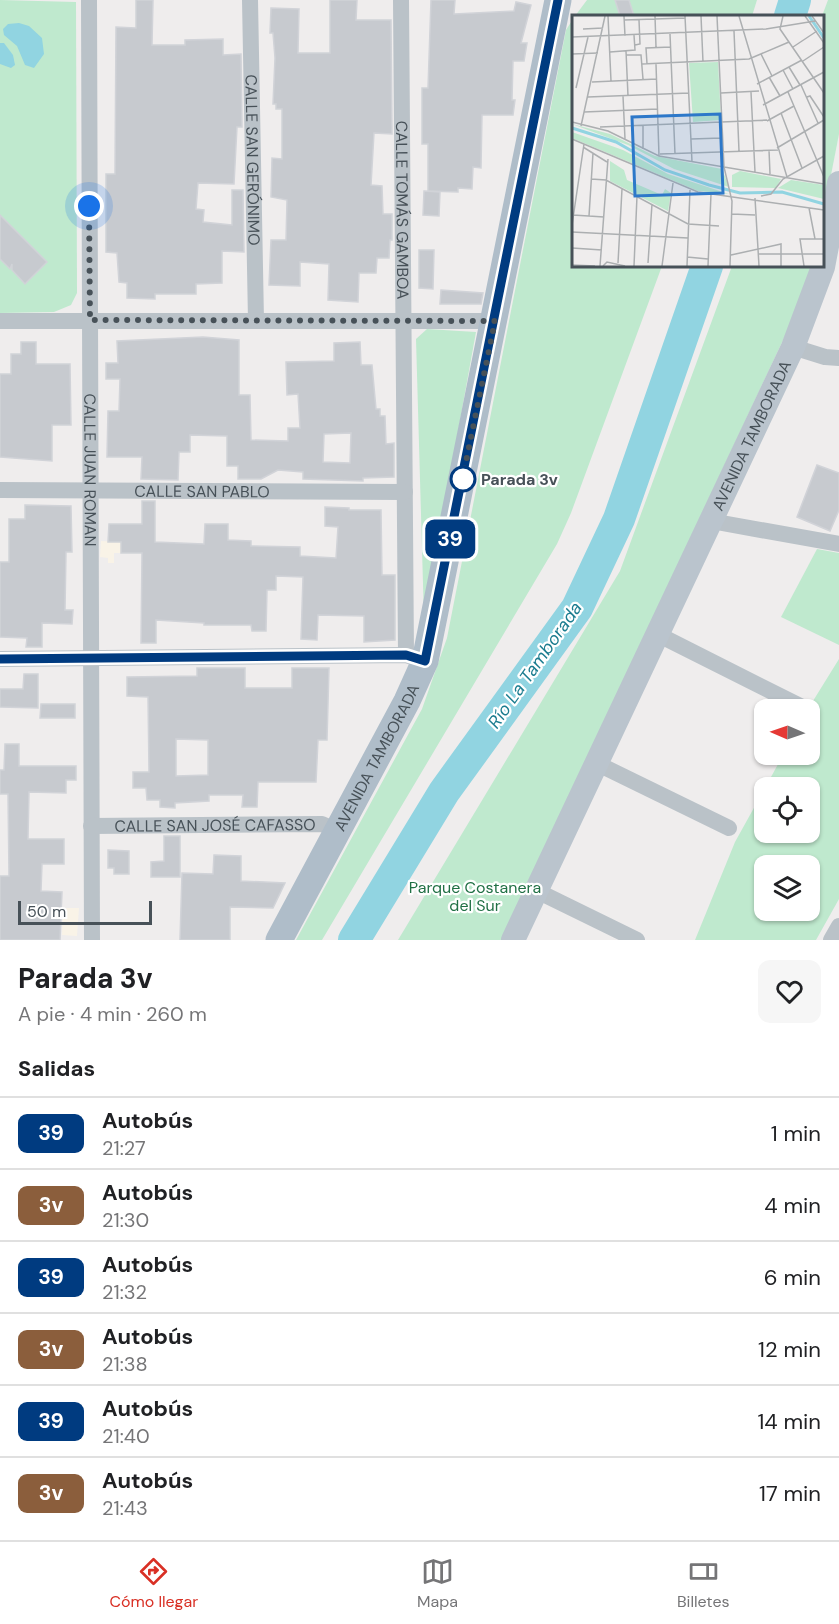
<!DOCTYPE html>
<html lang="es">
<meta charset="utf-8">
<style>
body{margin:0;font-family:"DM Sans",sans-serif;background:#f6f6f6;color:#202124;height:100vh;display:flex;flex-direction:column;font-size:22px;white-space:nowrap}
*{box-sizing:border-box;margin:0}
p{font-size:20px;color:#757577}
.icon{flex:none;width:33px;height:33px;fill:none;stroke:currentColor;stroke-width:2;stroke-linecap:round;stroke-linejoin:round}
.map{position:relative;height:940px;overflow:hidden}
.drawer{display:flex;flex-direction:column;background:#fff;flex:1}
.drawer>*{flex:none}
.badge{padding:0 12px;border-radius:9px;font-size:21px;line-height:39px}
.needle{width:39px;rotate:272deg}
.buttons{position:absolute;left:754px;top:699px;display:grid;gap:12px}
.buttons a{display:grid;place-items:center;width:66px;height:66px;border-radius:12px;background:#fff;box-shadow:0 2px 4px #0004;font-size:30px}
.scale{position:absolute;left:18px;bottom:15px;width:134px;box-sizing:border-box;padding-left:6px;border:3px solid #475158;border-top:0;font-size:16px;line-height:21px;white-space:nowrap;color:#475158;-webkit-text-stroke:4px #fff;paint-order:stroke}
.you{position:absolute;width:30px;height:30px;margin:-15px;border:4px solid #fff;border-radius:50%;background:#1a73e8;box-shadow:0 0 0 9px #1a73e833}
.map>.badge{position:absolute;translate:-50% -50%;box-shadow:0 0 0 3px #fff}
h2{padding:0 18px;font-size:22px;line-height:54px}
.round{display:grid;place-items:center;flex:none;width:63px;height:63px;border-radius:12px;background:#f6f6f6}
.overview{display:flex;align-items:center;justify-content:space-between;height:102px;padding:0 18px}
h1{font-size:28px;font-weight:700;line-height:45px}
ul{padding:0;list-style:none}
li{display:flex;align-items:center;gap:18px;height:72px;padding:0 18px;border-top:2px solid #e0e0e0}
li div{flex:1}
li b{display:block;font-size:22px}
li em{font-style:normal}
li .badge{min-width:66px;font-weight:700;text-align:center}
.dock{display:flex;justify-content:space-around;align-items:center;height:84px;border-top:2px solid #e0e0e0;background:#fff;font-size:16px;color:#757577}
.dock a{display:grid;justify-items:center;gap:3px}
.dock .selected{color:#d93025}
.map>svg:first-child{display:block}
</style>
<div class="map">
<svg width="839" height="940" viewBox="0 0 839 940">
<rect width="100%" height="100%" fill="#efeded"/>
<g fill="#f9f3e7">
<path d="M101,541l20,1v11h-7v10h-6v-5l-8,-1z"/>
<path d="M63,908h16l-2,28 -15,-1z"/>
</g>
<g fill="#bfe9ce" fill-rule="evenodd">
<path d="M0,0l76,2 1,291 -6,12 -17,7 -54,1z"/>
<path d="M587,0h170l-5,16h-177z"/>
<path d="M828,0h11v134l-16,82 -1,-200z"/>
<path d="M573,19l1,247h88l-91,247 -14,31 -235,396h-26l126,-231 25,-71 119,-608z"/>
<path d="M732,266h80l-12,38 -298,636h-104l222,-369z"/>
<path d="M427,329l49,3 -52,287 -8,-280z"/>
<path d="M817,549l22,4v92l-58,-28z"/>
<path d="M839,659v240l-23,41h-121l40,-98 30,-54v44h45v-44h-45l18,-33 27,-1v-44l-2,-1zM765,866h45v44h-45z"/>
</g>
<g fill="#91d4e1">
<path d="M19,23l10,3 13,12 2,16 -10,14 -9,-3 -8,-19 -13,-11 -1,-6 5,-5z"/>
<path d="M0,43h4l9,12 2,10 -4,3 -11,-4z"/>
</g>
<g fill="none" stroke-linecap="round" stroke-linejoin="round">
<g stroke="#91d4e1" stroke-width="32">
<path d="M790,16l5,-16"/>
<path d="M354,940l90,-148 133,-184 42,-89 88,-253"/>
</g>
</g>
<g fill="#c7cacf" stroke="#d1d3d8" stroke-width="1.5" fill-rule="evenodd">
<path d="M136,0h17l-1,45h33v-5l38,-1v16l18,-1 1,73h-5l-3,57 -36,-1 -2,26 8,1 -1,12 29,3v-35h11l1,62 -22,-1v32l-26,1v10h-41v5l-28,-1v-15l-8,-1 -2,-29 -11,-1v-78h9l1,-147 20,1z"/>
<path d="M330,0h27l-1,20h35l1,114 -18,-1 -3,52 11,1 1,28h9v26h-2l-1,18h-12l-1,15h-17l-1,29 -30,-2 1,-36 -29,-2v24l-31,-1 2,-45h15l1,-40 -16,-3 1,-39 10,1v-50h-6v-5h-3l2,-46 -2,-25h-3l1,-25 28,1 -1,44h32z"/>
<path d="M431,0h24l-1,14 60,-3 2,-9 15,3 -10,38h6l-3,18h-11l-1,39h3l-2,15h-31l-1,53 -8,-1 -1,22 -14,-1v4l-30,-1v-47h-6v-56h6z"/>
<path d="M615,0h14l5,16h-14z"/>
<path d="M424,191l16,1 -1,24 -16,-1z"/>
<path d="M0,215l47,47 -22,22 -13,-14v-6l-2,5 -10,-10z"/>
<path d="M419,250h15l-1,39 -14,-1z"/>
<path d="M441,290l42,3 -2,11h-41z"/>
<path d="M203,337l36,3v55h11l1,45 37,1v-13h12l-2,-34 -11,1 -1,-33 48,-1v-18l26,-1 1,23h11l4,44h4v7h5l1,28 8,-1v34l-31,1v3l-60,-2v-7l-25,-2 -17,9h-23v-13h-11v-30l-37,-1v17h-11l-1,28 -37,-1 1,-22h-35l1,-46h11l1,-32h-14v-16h12l-1,-22zM351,433l-1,30 -27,-1 1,-28z"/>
<path d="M21,342h15v22h34l1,61h-19v36l-52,-4v-83h11v-20h10z"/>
<path d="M817,465l22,8v37l-9,21 -33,-14z"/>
<path d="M142,501h13v41l49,2 1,-20h23v16l23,1v5l49,1v9l36,2 2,-31 -13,-1v-19l24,1v2h32l1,65h13v65l-31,2v-26l-46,-1 -1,25 -16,-1 2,-62 -27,-1v14h-9l-1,41h-14l-1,-6h-47v-2l-48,-3v23h-15l1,-90h-21v-11h-13l1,-18h33z"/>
<path d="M25,505l46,1 1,46h-6l-1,58h8l-1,14 -30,-1v24h-16l1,-9 -27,-1v-75h9v-43h16z"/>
<path d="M197,668h48v20h47v-20h37l-2,72h-9l-2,42h-58l-1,25h-15l1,-12h-34v6l-34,2v5l-15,-1v-7h-13l-1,-12h-13v-16h16l-1,-75 -21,-1v-19l70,-1zM176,739l32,1v35l-32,1z"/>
<path d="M24,674h14v34l-38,-1v-18h23z"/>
<path d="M41,704h34v14h-35z"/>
<path d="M5,744h14v22h57v14h-10v13l-37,-1 -1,47h36v25h-22l-1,27 21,1 -2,48h-60v-64h9l-1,-82h-8v-24h4z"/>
<path d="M164,836h16v41h-29v-15l13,-1z"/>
<path d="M108,850l21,1v23h-15v-6h-6z"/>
<path d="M214,855l27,1v25l44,2 -12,25 -43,-1v33h-50l2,-67 31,1z"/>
</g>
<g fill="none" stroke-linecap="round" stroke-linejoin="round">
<g stroke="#bac2c8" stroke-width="16">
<path id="s1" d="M89,0l3,940"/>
<path id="s2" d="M250,0l6,321"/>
<path id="s3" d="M401,0l5,655"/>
<path d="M0,321h495"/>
<path d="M793,347l32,10 14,1"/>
<path id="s4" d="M0,490l405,2"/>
<path d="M711,521l128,23"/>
<path d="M659,635l141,71"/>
<path d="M0,659l406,-4 10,3"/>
<path d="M598,764l131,64"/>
<path id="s5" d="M91,826l231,-2 16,7"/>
<path d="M537,891l100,49"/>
<path d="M831,940l8,-14"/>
</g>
<path stroke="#bac4cd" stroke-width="24" id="s6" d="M513,940l280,-593 30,-80 16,-84"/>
<path stroke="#afbdc9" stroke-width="27" id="s7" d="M279,940l128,-239 18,-40 133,-661"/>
</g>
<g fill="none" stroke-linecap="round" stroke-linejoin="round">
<defs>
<path id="line" d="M0,659l406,-4 19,6 133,-661"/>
</defs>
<use href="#line" stroke="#fff" stroke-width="14"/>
<use href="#line" stroke="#003b80" stroke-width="9"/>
<path stroke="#475158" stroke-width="6" stroke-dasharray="0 10.8" d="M89,206l1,114 405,1 -33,160 1,-2"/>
</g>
<circle fill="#fff" stroke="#003b80" stroke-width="3" cx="463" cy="479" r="12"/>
<g text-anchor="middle" stroke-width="4.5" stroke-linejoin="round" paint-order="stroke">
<g font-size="16" fill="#475158" stroke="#fff">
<text dy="6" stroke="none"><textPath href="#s2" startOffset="160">CALLE SAN GERÓNIMO</textPath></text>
<text dy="6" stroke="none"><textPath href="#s3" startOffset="210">CALLE TOMÁS GAMBOA</textPath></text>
<text dy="6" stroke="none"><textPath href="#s6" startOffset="558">AVENIDA TAMBORADA</textPath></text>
<text dy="6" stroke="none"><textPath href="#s1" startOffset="470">CALLE JUAN ROMAN</textPath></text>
<text dy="6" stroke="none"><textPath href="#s4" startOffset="202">CALLE SAN PABLO</textPath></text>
<text dy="6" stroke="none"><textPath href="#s7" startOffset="207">AVENIDA TAMBORADA</textPath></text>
<text dy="6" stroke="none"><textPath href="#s5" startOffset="124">CALLE SAN JOSÉ CAFASSO</textPath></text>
</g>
<g font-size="16" font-weight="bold" fill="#475158" stroke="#fff" text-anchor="start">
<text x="481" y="485">Parada 3v</text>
</g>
<g font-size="16" fill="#217045" stroke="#fff">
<text x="475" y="893">Parque Costanera<tspan x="475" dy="18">del Sur</tspan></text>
</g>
<g font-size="18" font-style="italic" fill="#1b7c8f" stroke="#fff">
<text transform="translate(535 665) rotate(-55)" y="6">Río La Tamborada</text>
</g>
</g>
<g transform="translate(572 15)">
<rect width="252" height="252" fill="#efeded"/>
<path d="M146,47l3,58 -28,2 -4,-59zM0,109l38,10 45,22 67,13 7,18 -55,-18 -46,-24zM0,117l51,18 45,24 61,20 -31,-3 -126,-53zM38,146l14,9 3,10 35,15 3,-6 6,4 -3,18 -58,-30zM168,156l41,8 -5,9 -44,-1v-12zM219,165l33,5v14l-46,-11z" fill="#bfe9ce"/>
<path fill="none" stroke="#91d4e1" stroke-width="3" d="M237,1l15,22M0,113l44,14 49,28 44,15 31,8 42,-1 42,12"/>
<path fill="none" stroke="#acafb1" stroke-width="1.5" d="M36,1l3,65M52,1l1,20M83,1l1,31M113,1l7,146M129,1l2,46M145,1l7,151M167,1l48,161M211,1l-3,13 44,64M233,1l19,27M240,1l12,17M52,5l61,-2M11,14l20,-1M162,16l5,120M98,19l5,120M0,22l194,-8 49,-8M63,30l5,-1 -1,-24M221,32l24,-16M54,36l2,45M38,37l25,-2 -1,-15M0,39l26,-1M189,39l11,22M54,40h15l2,24M231,46l21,-14M70,49l107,-5 40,-17M75,49l-1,-16 25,-1M84,49l3,92M217,52l11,18M211,55l10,19M197,62l11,19M20,67l65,-3M185,69l45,-24M229,70l17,38M4,73l12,-51M179,77l4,80M216,77l36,85M149,78l38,-2M51,81l2,43M16,82l101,-4M235,82l3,-1 14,21M191,90l61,-33M12,97l74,-3M209,98l21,55M195,106l27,-15M0,107l36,9 51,25 165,28M71,110v24M9,111l24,-110M28,112l167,-7M0,124l126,53 126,18M119,124l31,-1M11,132l24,15M205,133l47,-28M197,135l1,24M88,139l118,-4M152,152l8,34 -2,65M19,164l15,1 82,44 31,2M189,181l10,-2 12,-15 41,-23M183,183l4,68M237,193l6,31M160,199l23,1M1,200l31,2M17,201l4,-63M0,210l12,-81M0,217l116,6M0,233l30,2M187,239h65M159,240l50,-11v22M115,242l21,2M46,248l4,-74M76,248l4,-59M0,250l23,1M28,251l8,-107M31,251l4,-4 18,4M62,251l3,-70M90,251l11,-83M115,251l3,-76M136,251l3,-72M232,251l-4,-27h24"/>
<path fill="#2d78c9" fill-opacity="0.15" stroke="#2d78c9" stroke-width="3" d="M148,99l3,79 -88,3 -3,-79z"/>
<rect width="252" height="252" fill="none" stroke="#475158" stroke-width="3"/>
</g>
</svg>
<div class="buttons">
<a><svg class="needle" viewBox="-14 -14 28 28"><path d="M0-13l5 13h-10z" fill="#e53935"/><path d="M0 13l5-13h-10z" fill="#757577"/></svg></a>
<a><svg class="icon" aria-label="locate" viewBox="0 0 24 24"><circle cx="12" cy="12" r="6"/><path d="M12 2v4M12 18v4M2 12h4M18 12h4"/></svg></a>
<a><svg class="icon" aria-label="layers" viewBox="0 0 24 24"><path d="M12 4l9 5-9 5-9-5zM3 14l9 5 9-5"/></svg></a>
</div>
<div class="scale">50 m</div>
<div class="you" style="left:89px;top:206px"></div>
<b class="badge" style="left:450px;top:539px;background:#003b80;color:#fff">39</b>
</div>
<section class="drawer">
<div class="overview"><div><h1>Parada 3v</h1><p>A pie · 4 min · 260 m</p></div><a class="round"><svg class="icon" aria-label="heart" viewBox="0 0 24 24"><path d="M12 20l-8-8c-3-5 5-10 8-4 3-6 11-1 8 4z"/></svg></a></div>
<h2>Salidas</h2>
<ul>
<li><span class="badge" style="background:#003b80;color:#fff">39</span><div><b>Autobús</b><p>21:27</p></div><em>1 min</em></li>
<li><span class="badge" style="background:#8b5e3c;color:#fff">3v</span><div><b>Autobús</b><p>21:30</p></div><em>4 min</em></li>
<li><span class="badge" style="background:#003b80;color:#fff">39</span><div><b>Autobús</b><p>21:32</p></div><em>6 min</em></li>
<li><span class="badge" style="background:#8b5e3c;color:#fff">3v</span><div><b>Autobús</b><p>21:38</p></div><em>12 min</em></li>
<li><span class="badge" style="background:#003b80;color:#fff">39</span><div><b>Autobús</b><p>21:40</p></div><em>14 min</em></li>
<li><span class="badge" style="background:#8b5e3c;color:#fff">3v</span><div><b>Autobús</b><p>21:43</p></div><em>17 min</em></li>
</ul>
</section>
<nav class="dock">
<a class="selected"><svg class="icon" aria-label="directions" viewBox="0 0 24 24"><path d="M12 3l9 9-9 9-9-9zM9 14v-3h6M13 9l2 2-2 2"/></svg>Cómo llegar</a>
<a><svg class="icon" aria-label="map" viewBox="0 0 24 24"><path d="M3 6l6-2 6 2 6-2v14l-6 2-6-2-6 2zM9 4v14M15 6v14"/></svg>Mapa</a>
<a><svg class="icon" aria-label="tickets" viewBox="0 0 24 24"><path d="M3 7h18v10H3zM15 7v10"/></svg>Billetes</a>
</nav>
